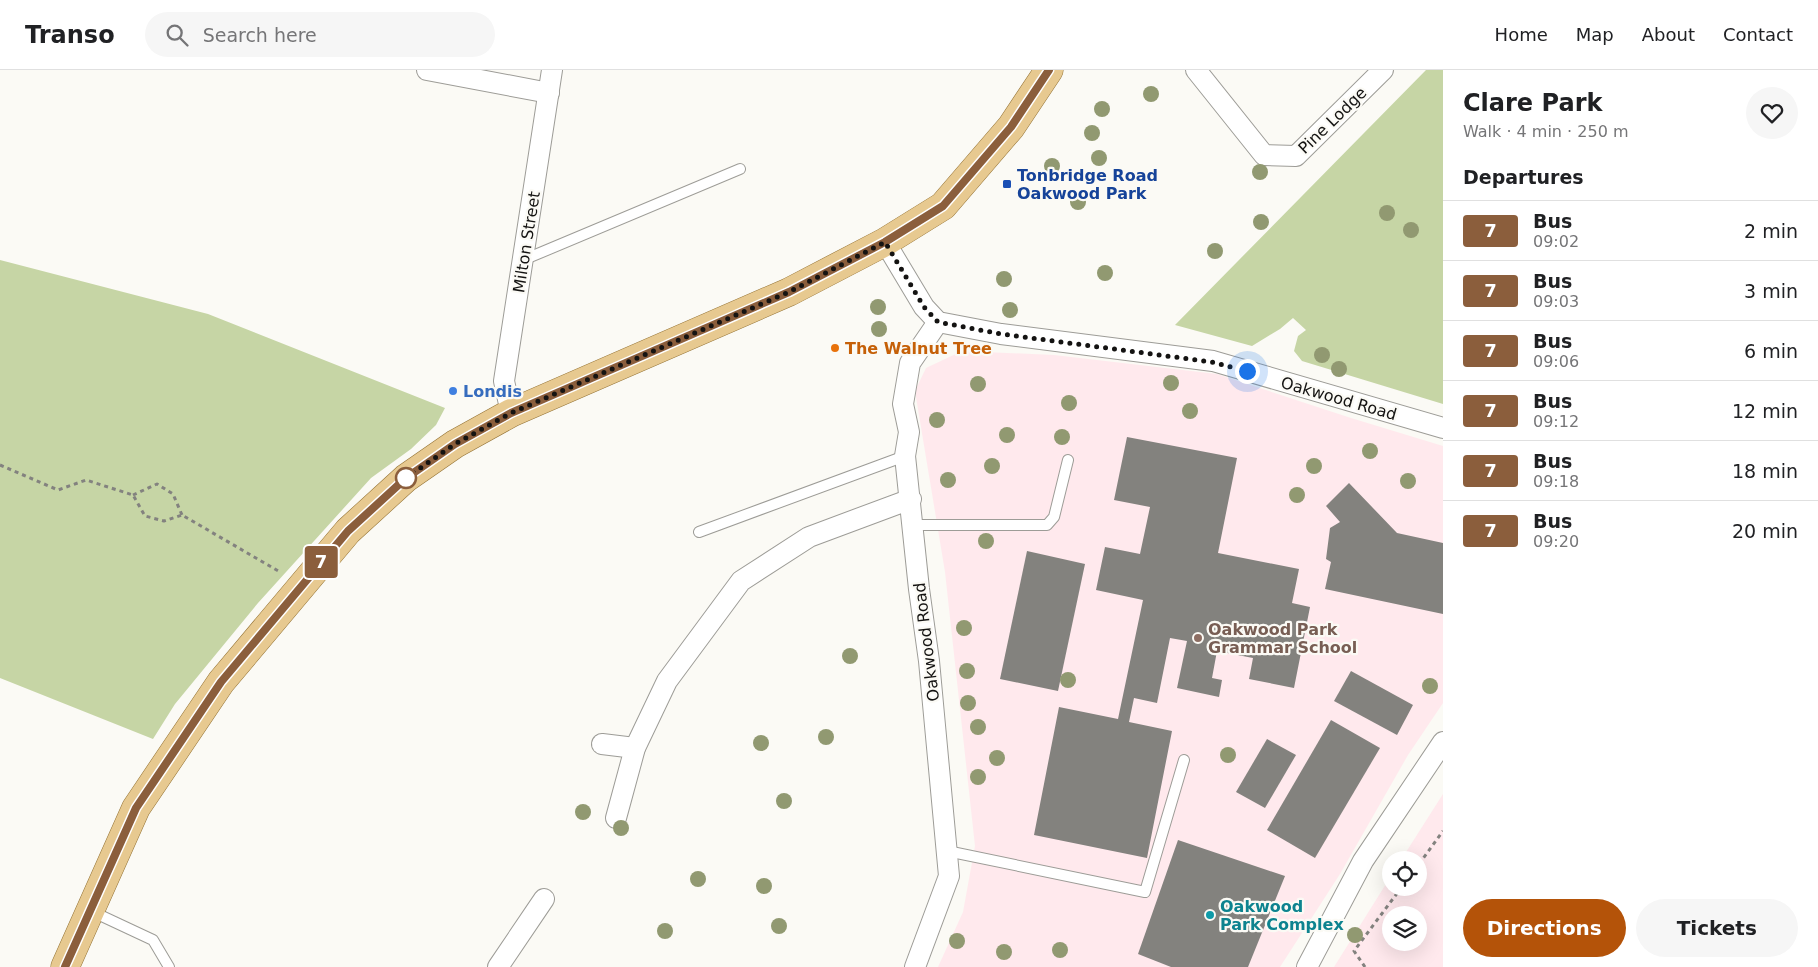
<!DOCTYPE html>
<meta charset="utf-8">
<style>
body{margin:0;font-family:"DejaVu Sans",sans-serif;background:#f6f6f6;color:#202124;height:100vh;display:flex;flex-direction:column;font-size:19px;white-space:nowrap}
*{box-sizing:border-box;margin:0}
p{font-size:16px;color:#757577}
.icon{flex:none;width:28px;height:28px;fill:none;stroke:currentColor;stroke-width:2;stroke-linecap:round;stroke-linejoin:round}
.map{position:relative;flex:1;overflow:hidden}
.side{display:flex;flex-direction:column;background:#fff;width:375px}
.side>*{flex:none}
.badge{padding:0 10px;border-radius:4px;font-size:18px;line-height:32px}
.tools{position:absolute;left:1382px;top:781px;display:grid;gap:10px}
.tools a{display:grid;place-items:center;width:45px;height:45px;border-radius:50%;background:#fff;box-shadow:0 5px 20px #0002;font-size:25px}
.you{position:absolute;width:25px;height:25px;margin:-12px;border:4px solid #fff;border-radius:50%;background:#1a73e8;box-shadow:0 0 0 8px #1a73e833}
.map>.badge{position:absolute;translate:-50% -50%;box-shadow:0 0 0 2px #fff}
h2{padding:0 20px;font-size:19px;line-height:45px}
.round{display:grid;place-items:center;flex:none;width:52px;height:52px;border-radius:26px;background:#f6f6f6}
.summary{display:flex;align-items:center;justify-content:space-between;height:85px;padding:0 20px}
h1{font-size:24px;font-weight:600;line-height:38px}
.action{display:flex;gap:10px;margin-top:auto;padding:10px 20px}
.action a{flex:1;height:58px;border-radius:30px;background:#b45309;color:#fff;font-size:20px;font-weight:600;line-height:58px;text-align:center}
.action a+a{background:#f6f6f6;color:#202124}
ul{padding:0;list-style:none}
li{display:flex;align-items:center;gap:15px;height:60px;padding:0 20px;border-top:1px solid #e0e0e0}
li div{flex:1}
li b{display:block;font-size:19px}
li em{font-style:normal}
li .badge{min-width:55px;font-weight:700;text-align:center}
header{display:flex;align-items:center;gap:30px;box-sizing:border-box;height:70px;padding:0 25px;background:#fff;border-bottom:1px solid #e0e0e0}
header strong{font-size:24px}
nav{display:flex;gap:28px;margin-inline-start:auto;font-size:18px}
.search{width:350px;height:45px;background:#f6f6f6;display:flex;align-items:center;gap:12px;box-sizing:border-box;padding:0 18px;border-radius:28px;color:#757577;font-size:19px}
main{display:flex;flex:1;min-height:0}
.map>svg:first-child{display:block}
</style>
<header>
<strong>Transo</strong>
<div class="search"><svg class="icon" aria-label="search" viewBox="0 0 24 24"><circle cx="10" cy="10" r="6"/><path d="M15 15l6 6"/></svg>Search here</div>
<nav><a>Home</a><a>Map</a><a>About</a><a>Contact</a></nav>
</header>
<main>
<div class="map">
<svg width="1443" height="897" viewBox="0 0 1443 897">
<rect width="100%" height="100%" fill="#fbfaf5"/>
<g fill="#ffe9ed" fill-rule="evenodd">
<path d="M962,281l92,4 163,19 134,44 92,28v257l-35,52 -68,119 -60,93h-342l25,-55 12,-66 -30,-274 -30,-181 11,-23z"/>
<path d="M1443,724v173h-109l57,-91v12h28v-28h-18zM1391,845h28v27h-28z"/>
</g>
<g fill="#c6d5a5">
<path d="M1426,0h17v334l-141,-43 -8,-10 4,-15 8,-6 -13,-12 -13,11 -28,17 -77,-21z"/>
<path d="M0,190l208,54 237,94 -9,17 -25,24 -40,29 -113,125 -83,101 -22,35 -153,-61z"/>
</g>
<g fill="#83827e">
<path d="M1127,367l110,21 -19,95 81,16 -7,34 18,4 -16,81 -45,-9 4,-21 -36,-7 -5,27 10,2 -3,17 -42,-9 10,-47 -17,-3 -13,65 -23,-5 -5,24 43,9 -25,127 -113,-23 25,-128 59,12 25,-119 -47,-10 9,-43 35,7 10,-47 -36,-7z"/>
<path d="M1349,413l48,50 46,10v71l-118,-25 6,-27 -5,-3 4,-31 10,-6 -14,-16z"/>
<path d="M1027,481l58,13 -27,127 -58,-12z"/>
<path d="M1351,601l62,34 -16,30 -63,-34z"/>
<path d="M1331,650l49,28 -65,110 -48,-28z"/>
<path d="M1267,669l29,16 -31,53 -29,-16z"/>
<path d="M1178,770l107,36 -37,91h-77l-33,-13z"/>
</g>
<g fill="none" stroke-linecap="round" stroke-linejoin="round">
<defs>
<g id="service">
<path d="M523,190l217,-91"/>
<path d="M914,455h133l7,-8 14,-57"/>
<path d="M699,462l206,-76"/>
<path d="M947,781l198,41 39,-132"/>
<path d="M91,841l62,29 16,27"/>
</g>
<g id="minor">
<path d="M427,0l122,23"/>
<path d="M1196,0l68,85 32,1 87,-86"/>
<path d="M885,172l39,65 14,15 63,12 212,27 230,67"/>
<path d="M511,343l-7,-32 48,-311"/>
<path d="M602,674l33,4"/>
<path d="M616,748l19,-70 32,-67 74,-100 68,-44 102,-38"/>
<path d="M498,897l46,-68"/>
<path d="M915,897l34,-91 -20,-215 -10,-72 -14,-133 4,-24 -6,-28 7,-41 28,-41"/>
<path d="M1307,897l56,-106 80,-119"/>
</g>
<path id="primary" d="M65,897l71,-159 85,-126 127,-151 58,-53 49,-34 56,-31 278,-121 96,-50 58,-36 68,-79 38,-57"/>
</defs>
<use href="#service" stroke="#9d9c97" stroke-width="12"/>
<use href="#minor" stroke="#9d9c97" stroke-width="22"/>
<use href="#primary" stroke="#937234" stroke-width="29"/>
<g stroke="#83827f" stroke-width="3" stroke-dasharray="4 4" stroke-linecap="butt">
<path d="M0,395l58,25 28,-10 47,15 12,21 19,5 18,-6 98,57"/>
<path d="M133,425l24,-11 16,10 9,21"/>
<path d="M1419,794l24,-33"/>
<path d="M1365,897l-11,-16 47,-63"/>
</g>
<use href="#service" stroke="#fff" stroke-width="10"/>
<use href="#minor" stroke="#fff" stroke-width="20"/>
<use href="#primary" stroke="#e7c990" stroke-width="28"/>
</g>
<g fill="#919971">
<circle cx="1151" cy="24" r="8"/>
<circle cx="1102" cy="39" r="8"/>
<circle cx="1092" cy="63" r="8"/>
<circle cx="1099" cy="88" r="8"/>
<circle cx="1052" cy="96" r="8"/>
<circle cx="1260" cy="102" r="8"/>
<circle cx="1078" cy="132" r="8"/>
<circle cx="1387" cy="143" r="8"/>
<circle cx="1261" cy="152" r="8"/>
<circle cx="1411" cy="160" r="8"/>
<circle cx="1215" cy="181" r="8"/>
<circle cx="1105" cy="203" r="8"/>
<circle cx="1004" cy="209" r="8"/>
<circle cx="878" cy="237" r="8"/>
<circle cx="1010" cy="240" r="8"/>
<circle cx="879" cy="259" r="8"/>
<circle cx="1322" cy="285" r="8"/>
<circle cx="1339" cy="299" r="8"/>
<circle cx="1171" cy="313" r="8"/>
<circle cx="978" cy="314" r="8"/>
<circle cx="1069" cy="333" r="8"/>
<circle cx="1190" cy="341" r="8"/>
<circle cx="937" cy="350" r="8"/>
<circle cx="1007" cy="365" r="8"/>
<circle cx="1062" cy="367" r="8"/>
<circle cx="1370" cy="381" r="8"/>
<circle cx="992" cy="396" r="8"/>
<circle cx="1314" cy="396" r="8"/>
<circle cx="948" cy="410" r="8"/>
<circle cx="1408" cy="411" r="8"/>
<circle cx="1297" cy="425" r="8"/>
<circle cx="986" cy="471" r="8"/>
<circle cx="964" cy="558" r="8"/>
<circle cx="850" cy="586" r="8"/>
<circle cx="967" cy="601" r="8"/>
<circle cx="1068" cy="610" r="8"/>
<circle cx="1430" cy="616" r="8"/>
<circle cx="968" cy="633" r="8"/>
<circle cx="978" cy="657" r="8"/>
<circle cx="826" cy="667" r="8"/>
<circle cx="761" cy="673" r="8"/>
<circle cx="1228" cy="685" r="8"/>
<circle cx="997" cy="688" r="8"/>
<circle cx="978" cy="707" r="8"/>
<circle cx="784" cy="731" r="8"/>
<circle cx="583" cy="742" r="8"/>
<circle cx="621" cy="758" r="8"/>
<circle cx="698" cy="809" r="8"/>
<circle cx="764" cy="816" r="8"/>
<circle cx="779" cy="856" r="8"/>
<circle cx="665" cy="861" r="8"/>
<circle cx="1355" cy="865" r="8"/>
<circle cx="957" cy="871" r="8"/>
<circle cx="1060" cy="880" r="8"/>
<circle cx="1004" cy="882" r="8"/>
</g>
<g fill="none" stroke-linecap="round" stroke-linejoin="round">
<defs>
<path id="line" d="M65,897l71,-159 85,-126 127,-151 58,-53 49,-34 56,-31 278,-121 96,-50 58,-36 68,-79 38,-57"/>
</defs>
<use href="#line" stroke="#fff" stroke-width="11"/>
<use href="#line" stroke="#8b5e3c" stroke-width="8"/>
<path stroke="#141312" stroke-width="5" stroke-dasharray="0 9" d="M406,408l49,-34 56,-31 278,-121 96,-50 39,65 14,15 63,12 211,28 35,9"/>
</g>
<rect fill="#1a4fb4" stroke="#fbfaf5" stroke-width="2" x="1002" y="109" width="10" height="10" rx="2.5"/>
<circle fill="#e8710a" stroke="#fbfaf5" stroke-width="2" cx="835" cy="278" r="5"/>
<circle fill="#3f7fe0" stroke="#fbfaf5" stroke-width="2" cx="453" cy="321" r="5"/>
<circle fill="#fff" stroke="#8b5e3c" stroke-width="2.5" cx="406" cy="408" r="10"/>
<circle fill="#8d6e63" stroke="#fbfaf5" stroke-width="2" cx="1198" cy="568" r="5"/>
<circle fill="#0f9aa8" stroke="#fbfaf5" stroke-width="2" cx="1210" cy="845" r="5"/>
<g text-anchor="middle" stroke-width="4.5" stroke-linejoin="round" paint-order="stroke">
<g font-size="16" fill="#141312" stroke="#fbfaf5">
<text transform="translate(1332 50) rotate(-44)" y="6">Pine Lodge</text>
<text transform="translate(526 172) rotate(-81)" y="6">Milton Street</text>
<text transform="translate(1339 328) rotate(16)" y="6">Oakwood Road</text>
<text transform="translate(926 572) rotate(-97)" y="6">Oakwood Road</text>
</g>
<g font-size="16" font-weight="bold" fill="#164399" stroke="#fbfaf5" text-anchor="start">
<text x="1017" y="111">Tonbridge Road<tspan x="1017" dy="18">Oakwood Park</tspan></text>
</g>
<g font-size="16" font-weight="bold" fill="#c56008" stroke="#fbfaf5" text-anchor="start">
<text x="845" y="284">The Walnut Tree</text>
</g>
<g font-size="16" font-weight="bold" fill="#366cbe" stroke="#fbfaf5" text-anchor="start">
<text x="463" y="327">Londis</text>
</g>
<g font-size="16" font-weight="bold" fill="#785e54" stroke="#fbfaf5" text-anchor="start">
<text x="1208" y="565">Oakwood Park<tspan x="1208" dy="18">Grammar School</tspan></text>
</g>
<g font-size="16" font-weight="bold" fill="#0d838f" stroke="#fbfaf5" text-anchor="start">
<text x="1220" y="842">Oakwood<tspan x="1220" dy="18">Park Complex</tspan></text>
</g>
</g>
</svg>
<div class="tools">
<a><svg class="icon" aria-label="locate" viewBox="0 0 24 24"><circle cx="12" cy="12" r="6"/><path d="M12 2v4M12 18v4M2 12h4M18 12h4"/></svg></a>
<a><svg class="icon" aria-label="layers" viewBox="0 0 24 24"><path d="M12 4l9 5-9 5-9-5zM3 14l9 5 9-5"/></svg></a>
</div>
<div class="you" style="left:1247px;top:301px"></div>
<b class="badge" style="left:321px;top:492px;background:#8b5e3c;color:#fff">7</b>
</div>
<section class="side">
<div class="summary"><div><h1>Clare Park</h1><p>Walk · 4 min · 250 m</p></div><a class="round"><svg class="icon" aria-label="heart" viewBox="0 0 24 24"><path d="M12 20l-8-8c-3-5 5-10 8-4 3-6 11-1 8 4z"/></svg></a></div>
<h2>Departures</h2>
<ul>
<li><span class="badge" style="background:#8b5e3c;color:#fff">7</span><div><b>Bus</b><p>09:02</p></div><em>2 min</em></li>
<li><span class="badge" style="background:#8b5e3c;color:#fff">7</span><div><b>Bus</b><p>09:03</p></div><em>3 min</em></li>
<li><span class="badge" style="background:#8b5e3c;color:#fff">7</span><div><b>Bus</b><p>09:06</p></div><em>6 min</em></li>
<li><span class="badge" style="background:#8b5e3c;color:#fff">7</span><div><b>Bus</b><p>09:12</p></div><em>12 min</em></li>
<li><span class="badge" style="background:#8b5e3c;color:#fff">7</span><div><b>Bus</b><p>09:18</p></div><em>18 min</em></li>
<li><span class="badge" style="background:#8b5e3c;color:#fff">7</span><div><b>Bus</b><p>09:20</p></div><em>20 min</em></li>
</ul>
<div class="action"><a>Directions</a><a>Tickets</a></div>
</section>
</main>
